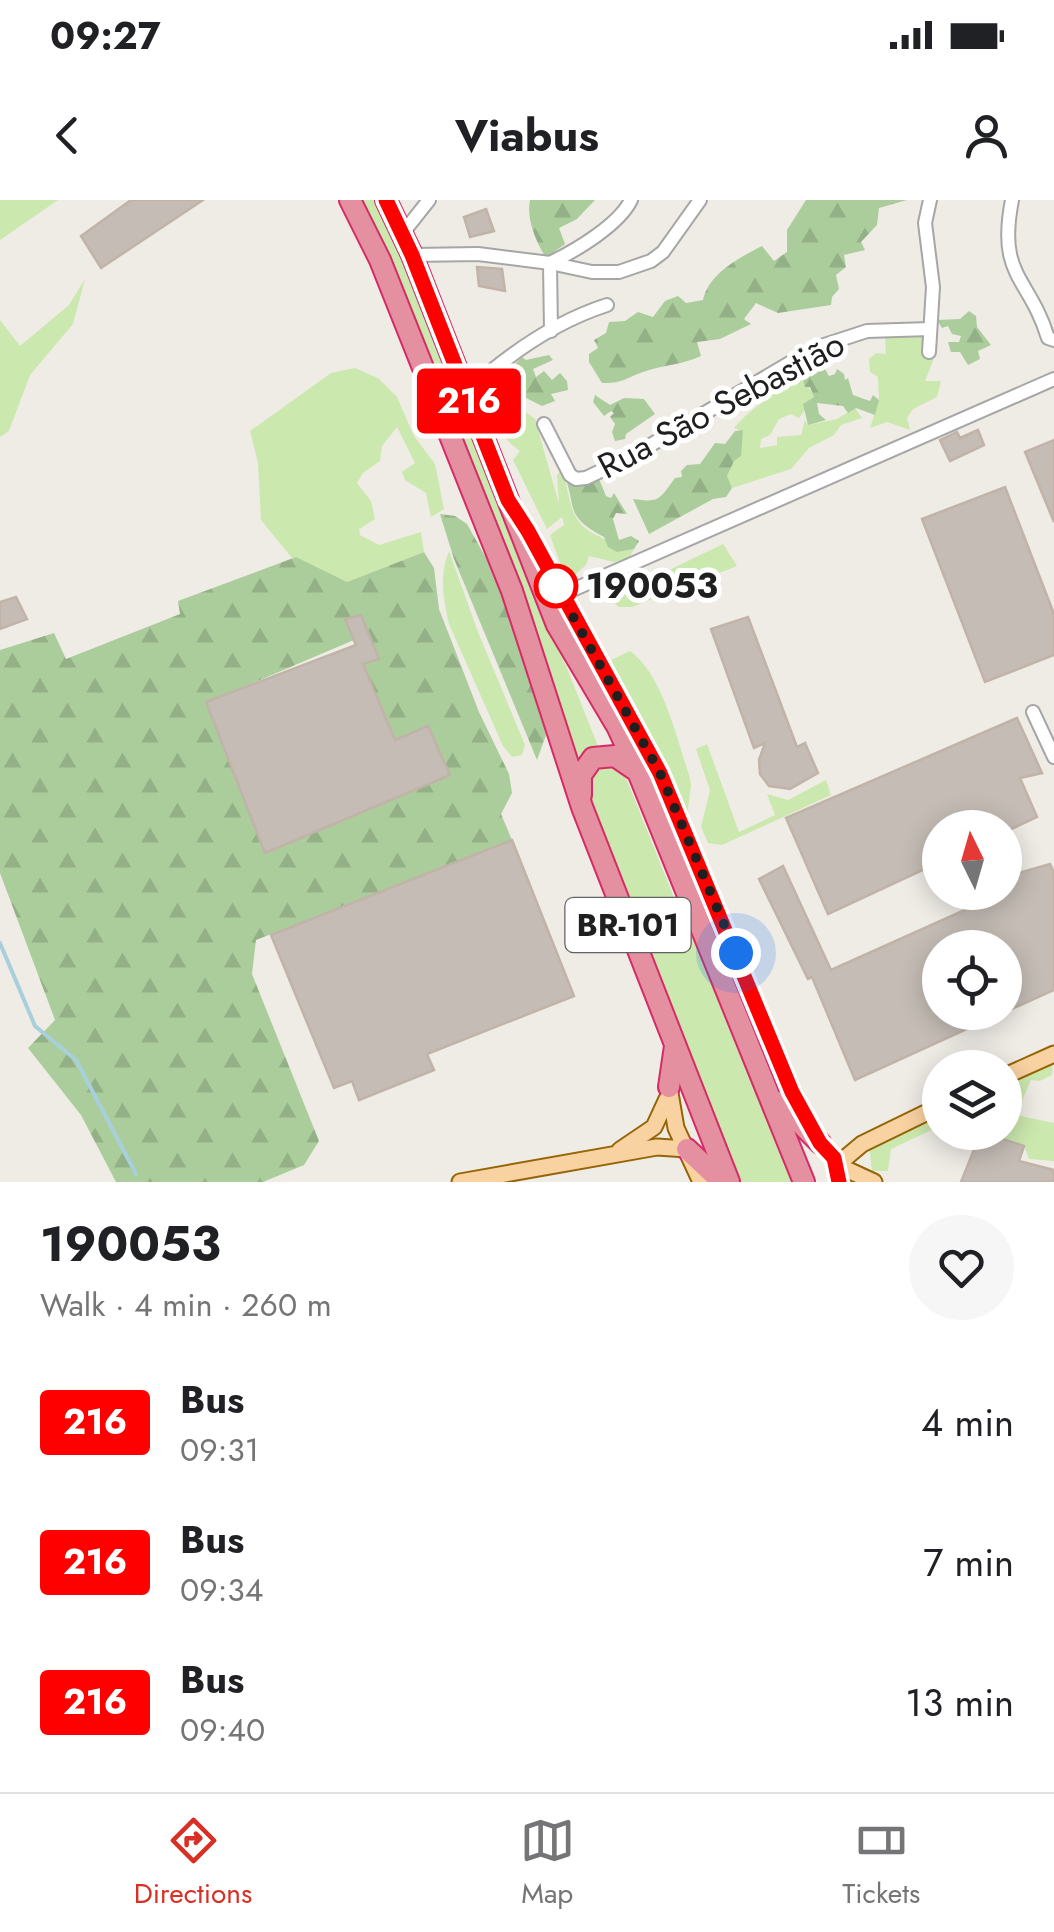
<!DOCTYPE html>
<meta charset="utf-8">
<style>
body{margin:0;font-family:Jost,sans-serif;background:#f6f6f6;color:#202124;height:100vh;display:flex;flex-direction:column;font-size:38px;white-space:nowrap}
*{box-sizing:border-box;margin:0}
p{font-size:32px;color:#757577}
.icon{flex:none;width:55px;height:55px;fill:none;stroke:currentColor;stroke-width:2;stroke-linecap:round;stroke-linejoin:round}
.map{position:relative;height:982px;overflow:hidden}
.sheet{display:flex;flex-direction:column;background:#fff;flex:1}
.sheet>*{flex:none}
.badge{padding:0 20px;border-radius:8px;font-size:35px;line-height:65px}
.needle{width:65px;rotate:355deg}
.tools{position:absolute;left:922px;top:610px;display:grid;gap:20px}
.tools a{display:grid;place-items:center;width:100px;height:100px;border-radius:50%;background:#fff;box-shadow:0 5px 25px #0003;font-size:50px}
.you{position:absolute;width:50px;height:50px;margin:-25px;border:8px solid #fff;border-radius:50%;background:#1a73e8;box-shadow:0 0 0 15px #1a73e833}
.map>.badge{position:absolute;translate:-50% -50%;box-shadow:0 0 0 5px #fff}
.round{display:grid;place-items:center;flex:none;width:105px;height:105px;border-radius:52px;background:#f6f6f6}
.headline{display:flex;align-items:center;justify-content:space-between;height:170px;padding:0 40px}
h1{font-size:48px;font-weight:700;line-height:75px}
ul{padding:0;list-style:none}
li{display:flex;align-items:center;gap:30px;height:140px;padding:0 40px}
li div{flex:1}
li b{display:block;font-size:38px}
li em{font-style:normal}
li .badge{min-width:110px;font-weight:700;text-align:center}
.status{display:flex;justify-content:space-between;align-items:center;height:70px;padding:0 50px;background:#fff;direction:ltr}
.status svg{height:28px;fill:currentColor}
header{display:flex;justify-content:space-between;align-items:center;height:130px;padding:0 40px;background:#fff;font-size:45px;font-weight:700}
.tabs{display:flex;justify-content:space-around;align-items:center;height:140px;border-top:2px solid #e0e0e0;background:#fff;font-size:28px;color:#757577}
.tabs a{display:grid;justify-items:center;gap:5px}
.tabs .active{color:#d93025}
.map>svg:first-child{display:block}
</style>
<div class="status"><b>09:27</b><svg viewBox="0 0 49 12"><path d="M0 12V9h3v3zM5 12V6h3v6zM10 12V3h3v9zM15 12V0h3v12zM26 1h20v11H26zM47 4h2v5h-2z"/></svg></div>
<header><svg class="icon" aria-label="back" viewBox="0 0 24 24"><path d="M15 5l-7 7 7 7"/></svg>Viabus<svg class="icon" aria-label="person" viewBox="0 0 24 24"><circle cx="12" cy="8" r="4"/><path d="M4 21q1-7 8-7t8 7"/></svg></header>
<div class="map">
<svg width="1054" height="982" viewBox="0 0 1054 982">
<defs>
<pattern id="forest-firs" width="22" height="20" patternUnits="userSpaceOnUse" patternTransform="scale(2.5)"><rect width="22" height="20" fill="#abcd9c"/><path d="M5 1l3.5 6h-7zM16 11l3.5 6h-7z" fill="#93b086"/></pattern>
</defs>
<rect width="100%" height="100%" fill="#efece6"/>
<g fill="#cbe8ae">
<path d="M0,0h58l-58,40z"/>
<path d="M362,0h15l12,23 209,523c-14,2 -19,8 -25,20l-57,-191 -91,-233z"/>
<path d="M85,79l-12,45 -43,51 -21,56 -9,6v-117l20,26 49,-41z"/>
<path d="M920,135l5,7 -1,14 10,2 -9,23h16l-4,16 -24,12 -6,9 3,12 -23,-8 -17,6 9,-28 -1,-23 -8,-5 -1,-13 7,-6 10,1 -1,-18z"/>
<path d="M355,168l23,10 19,19 17,39 21,28 9,45 -13,8 -5,-24 -21,-13 -3,-8 13,-9 -18,-36 -15,19 -2,15 -17,12 -6,10 14,18 4,18 -16,10 1,6 19,10 42,-13 3,20 -77,30 -55,-24 -31,-38 -3,-57 -8,-32 81,-58z"/>
<path d="M802,177l13,20 -16,21 -8,-4 -12,5 -9,16 -9,4 -1,9 17,-3v-8l24,-2 4,-15 3,5 29,-6 18,-11 7,10 -21,7 -7,10 -25,13 -18,21 -59,19 -5,-11 16,-46 -9,-3c16,-19 36,-29 51,-48z"/>
<path d="M493,200l24,6 18,13 24,85 -2,-29 4,-5c9,18 7,45 24,58 14,11 17,5 32,24l17,-3 -5,9 -15,4 -25,-6 -3,9 -19,17 -17,-47 14,-10 -2,-8 -15,12 -34,-69 7,-9c-17,-12 -30,-30 -27,-51z"/>
<path d="M723,344l14,22 -105,41h-13l-10,-8z"/>
<path d="M449,351l29,81 47,113 -3,10 -10,2 -9,-11 -54,-122c-6,-25 -10,-49 0,-73z"/>
<path d="M630,451c33,24 46,86 59,124l2,10 -4,32 -76,-157z"/>
<path d="M707,544l32,88 36,-17 -8,-21 21,6 38,-20 5,15 -109,50 -14,-2 -7,-16 9,-37 -14,-41z"/>
<path d="M604,566l18,2 55,137 79,176 37,101h-55l-150,-378 -1,-23z"/>
<path d="M1054,851l-2,24 -12,6 -9,-1 -15,35 38,8v38l-25,-2 -5,-13 -36,-13 17,-1v-57z"/>
<path d="M940,905v21l-49,23 -3,22h-16l-3,-27z"/>
</g>
<g fill="url(#forest-firs)" fill-rule="evenodd">
<path d="M530,0h65l-18,19 -18,9 6,16 -19,14c-10,-16 -20,-39 -16,-58z"/>
<path d="M806,0h101l-28,8 -2,17 -16,17 4,8 -21,5 2,12 -10,8 3,14 -7,8 -1,8 -53,8 -22,-10 -12,16 7,5 -31,15 -23,3 4,14c-19,9 -39,9 -58,16 -17,6 -22,12 -41,11l-13,-21v-8l9,-6 -4,-8 12,-7 3,-11 16,-1 13,-9 15,5 12,-16 13,-5 8,7 17,-3c6,-27 36,-42 59,-54l12,15 13,-9v-22z"/>
<path d="M969,111l7,5 1,11 14,18 -13,6 2,8 -12,6 -8,-13h-9l-3,-10h11l2,-6 -9,-2 -4,-8 -6,2 -5,-8 23,-1z"/>
<path d="M549,155l4,5 -20,9 3,8 8,-6 8,9 8,-7 7,8 1,9 -17,4 4,7 -13,5 -38,-19 12,-15v-9l6,-6 4,3z"/>
<path d="M821,162l8,14 6,-2 2,-5 7,5 1,6 3,-2 5,17 17,6 3,-6 6,5 -4,15 -19,-7 -8,5 -5,-7 -26,-3 2,11 7,6 -18,5 -5,-21 11,-7 -4,-10h-5l-5,-16 11,-3 7,5 -3,-6z"/>
<path d="M595,195l15,10 14,-7 20,1 11,15 -29,20 -1,5 -10,2 -3,-9 3,-8 -5,-7 4,-4 -3,-2 -7,5 -11,-14z"/>
<path d="M743,230l-2,26 -7,5 -7,15 5,12 -6,9 -13,2 -64,35 -16,-35c28,4 26,0 42,-21l7,-1 -1,-6 6,-6 13,-1 15,-21 10,1 10,-13z"/>
<path d="M562,270l37,9 7,17 5,2 3,-5 13,21 -11,-1 -3,6 6,21 12,-4 8,5 -5,8 -17,3 -9,-5 -4,-10c-43,-23 -25,-30 -42,-67z"/>
<path d="M440,314l15,2 12,8 48,86 31,125 -9,25 -83,-201z"/>
<path d="M424,352l10,16 5,41 40,103 30,62 3,19 -11,21 11,26 -256,100 -4,34 67,167 -15,24 -41,17h-147l-35,-67 -53,-67 27,-28 -55,-147v-223l54,-17 12,26 114,-45 -2,-13 118,-44 51,25zM361,415l17,44 -15,5 32,76 33,-14 21,48 -243,-71 148,-63 -9,-20z"/>
</g>
<g fill="none" stroke-linecap="round" stroke-linejoin="round">
<path stroke="#a8d0dc" stroke-width="4" d="M0,743l35,83 41,34 60,114"/>
</g>
<g fill="#c4bcb5" stroke="#c1b3a8" stroke-width="2.5">
<path d="M131,0h72l-102,68 -20,-32z"/>
<path d="M486,9l8,22 -24,6 -6,-20z"/>
<path d="M477,67l25,2 3,22 -26,-5z"/>
<path d="M978,230l6,15 -34,16 -10,-21 17,-8 3,6z"/>
<path d="M1054,240v82l-29,-70z"/>
<path d="M1005,287l49,127v41l-69,27 -63,-163z"/>
<path d="M16,397l11,22 -27,10v-27z"/>
<path d="M361,415l18,44 -16,5 32,76 33,-14 22,49 -185,78 -59,-151 150,-57 -11,-26z"/>
<path d="M748,417l49,130 8,-4 13,30 -28,16 -21,-3 -9,-12 -1,-14 6,-17 -11,5 -43,-119z"/>
<path d="M1017,518l25,55 -22,5 17,39 -32,15v-4h-65v34l-112,52 -42,-96z"/>
<path d="M512,640l62,156 -147,58 7,16 -75,30 -7,-19 -18,7 -63,-153z"/>
<path d="M1050,664l4,9v117l-49,22v-64h-65v64h64l-149,68 -43,-103 -4,2 -49,-100 24,-13 48,104 174,-78 4,-4 -4,-11z"/>
<path d="M981,932l43,14 -5,15 35,9v12h-93z"/>
</g>
<g fill="none" stroke-linecap="round" stroke-linejoin="round">
<defs>
<g id="minor">
<path d="M1012,0c-15,77 17,76 36,138l6,2"/>
<path d="M402,34l27,-34"/>
<path d="M412,55l66,-1 72,9 42,9h27l32,-11 12,-9 37,-52"/>
<path d="M551,131l-1,-68c25,-12 69,-38 81,-63"/>
<path d="M929,152l4,-65 -8,-64 5,-23"/>
<path d="M466,193c40,-37 88,-71 141,-88"/>
<path d="M544,224l26,51 6,4 10,-1 46,-22 183,-108 52,-17 63,-2"/>
<path d="M561,395l493,-216"/>
<path d="M1033,512l21,45"/>
</g>
<g id="major">
<path d="M531,339l129,234 133,318 27,52 15,15 4,24"/>
<path d="M1005,876l49,-22"/>
<path d="M669,887l7,41 25,54"/>
<path d="M620,950l34,-23 13,-28"/>
<path d="M837,965l25,-21 78,-38"/>
<path d="M837,965l37,17"/>
<path d="M460,982l197,-35 30,2"/>
</g>
<g id="highway">
<path d="M350,0l30,60 132,331 70,216 147,375"/>
<path d="M386,0l26,55 145,370 61,103 20,44 166,410"/>
<path d="M581,595v-20l12,-17 22,-2 22,15"/>
<path d="M669,887l6,-41"/>
<path d="M779,902l41,41"/>
<path d="M687,949l35,33"/>
</g>
</defs>
<use href="#minor" stroke="#a6a6a6" stroke-width="16"/>
<use href="#major" stroke="#956405" stroke-width="19"/>
<use href="#highway" stroke="#d52b67" stroke-width="24"/>
<use href="#minor" stroke="#fff" stroke-width="12"/>
<use href="#major" stroke="#f9d2a2" stroke-width="15"/>
<use href="#highway" stroke="#e490a1" stroke-width="20"/>
</g>
<g fill="none" stroke-linecap="round" stroke-linejoin="round">
<defs>
<path id="line" d="M386,0l26,55 96,245 20,31 132,242 132,319 28,51 14,15 5,24"/>
</defs>
<use href="#line" stroke="#fff" stroke-width="22"/>
<use href="#line" stroke="#f00" stroke-width="15"/>
<path stroke="#1f1f1f" stroke-width="10" stroke-dasharray="0 18" d="M556,386l104,187 76,180"/>
</g>
<circle fill="#fff" stroke="#f00" stroke-width="5" cx="556" cy="386" r="20"/>
<g text-anchor="middle" stroke-width="10" stroke-linejoin="round" paint-order="stroke">
<rect fill="#fff" stroke="#626262" stroke-width="2.5" x="565.5" y="698" width="125" height="54" rx="8"/>
<g font-size="32" font-weight="bold" fill="#1f1f1f">
<text x="628" y="736">BR-101</text>
</g>
<g font-size="35" fill="#1f1f1f" stroke="#fff">
<text transform="translate(721 205) rotate(-28)" y="12">Rua São Sebastião</text>
</g>
<g font-size="35" font-weight="bold" fill="#1f1f1f" stroke="#fff" text-anchor="start">
<text x="586" y="398">190053</text>
</g>
</g>
</svg>
<div class="tools">
<a><svg class="needle" viewBox="-14 -14 28 28"><path d="M0-13l5 13h-10z" fill="#e53935"/><path d="M0 13l5-13h-10z" fill="#757577"/></svg></a>
<a><svg class="icon" aria-label="locate" viewBox="0 0 24 24"><circle cx="12" cy="12" r="6"/><path d="M12 2v4M12 18v4M2 12h4M18 12h4"/></svg></a>
<a><svg class="icon" aria-label="layers" viewBox="0 0 24 24"><path d="M12 4l9 5-9 5-9-5zM3 14l9 5 9-5"/></svg></a>
</div>
<div class="you" style="left:736px;top:753px"></div>
<b class="badge" style="left:469px;top:201px;background:#f00;color:#fff">216</b>
</div>
<section class="sheet">
<div class="headline"><div><h1>190053</h1><p>Walk · 4 min · 260 m</p></div><a class="round"><svg class="icon" aria-label="heart" viewBox="0 0 24 24"><path d="M12 20l-8-8c-3-5 5-10 8-4 3-6 11-1 8 4z"/></svg></a></div>
<ul>
<li><span class="badge" style="background:#f00;color:#fff">216</span><div><b>Bus</b><p>09:31</p></div><em>4 min</em></li>
<li><span class="badge" style="background:#f00;color:#fff">216</span><div><b>Bus</b><p>09:34</p></div><em>7 min</em></li>
<li><span class="badge" style="background:#f00;color:#fff">216</span><div><b>Bus</b><p>09:40</p></div><em>13 min</em></li>
</ul>
</section>
<nav class="tabs">
<a class="active"><svg class="icon" aria-label="directions" viewBox="0 0 24 24"><path d="M12 3l9 9-9 9-9-9zM9 14v-3h6M13 9l2 2-2 2"/></svg>Directions</a>
<a><svg class="icon" aria-label="map" viewBox="0 0 24 24"><path d="M3 6l6-2 6 2 6-2v14l-6 2-6-2-6 2zM9 4v14M15 6v14"/></svg>Map</a>
<a><svg class="icon" aria-label="tickets" viewBox="0 0 24 24"><path d="M3 7h18v10H3zM15 7v10"/></svg>Tickets</a>
</nav>
